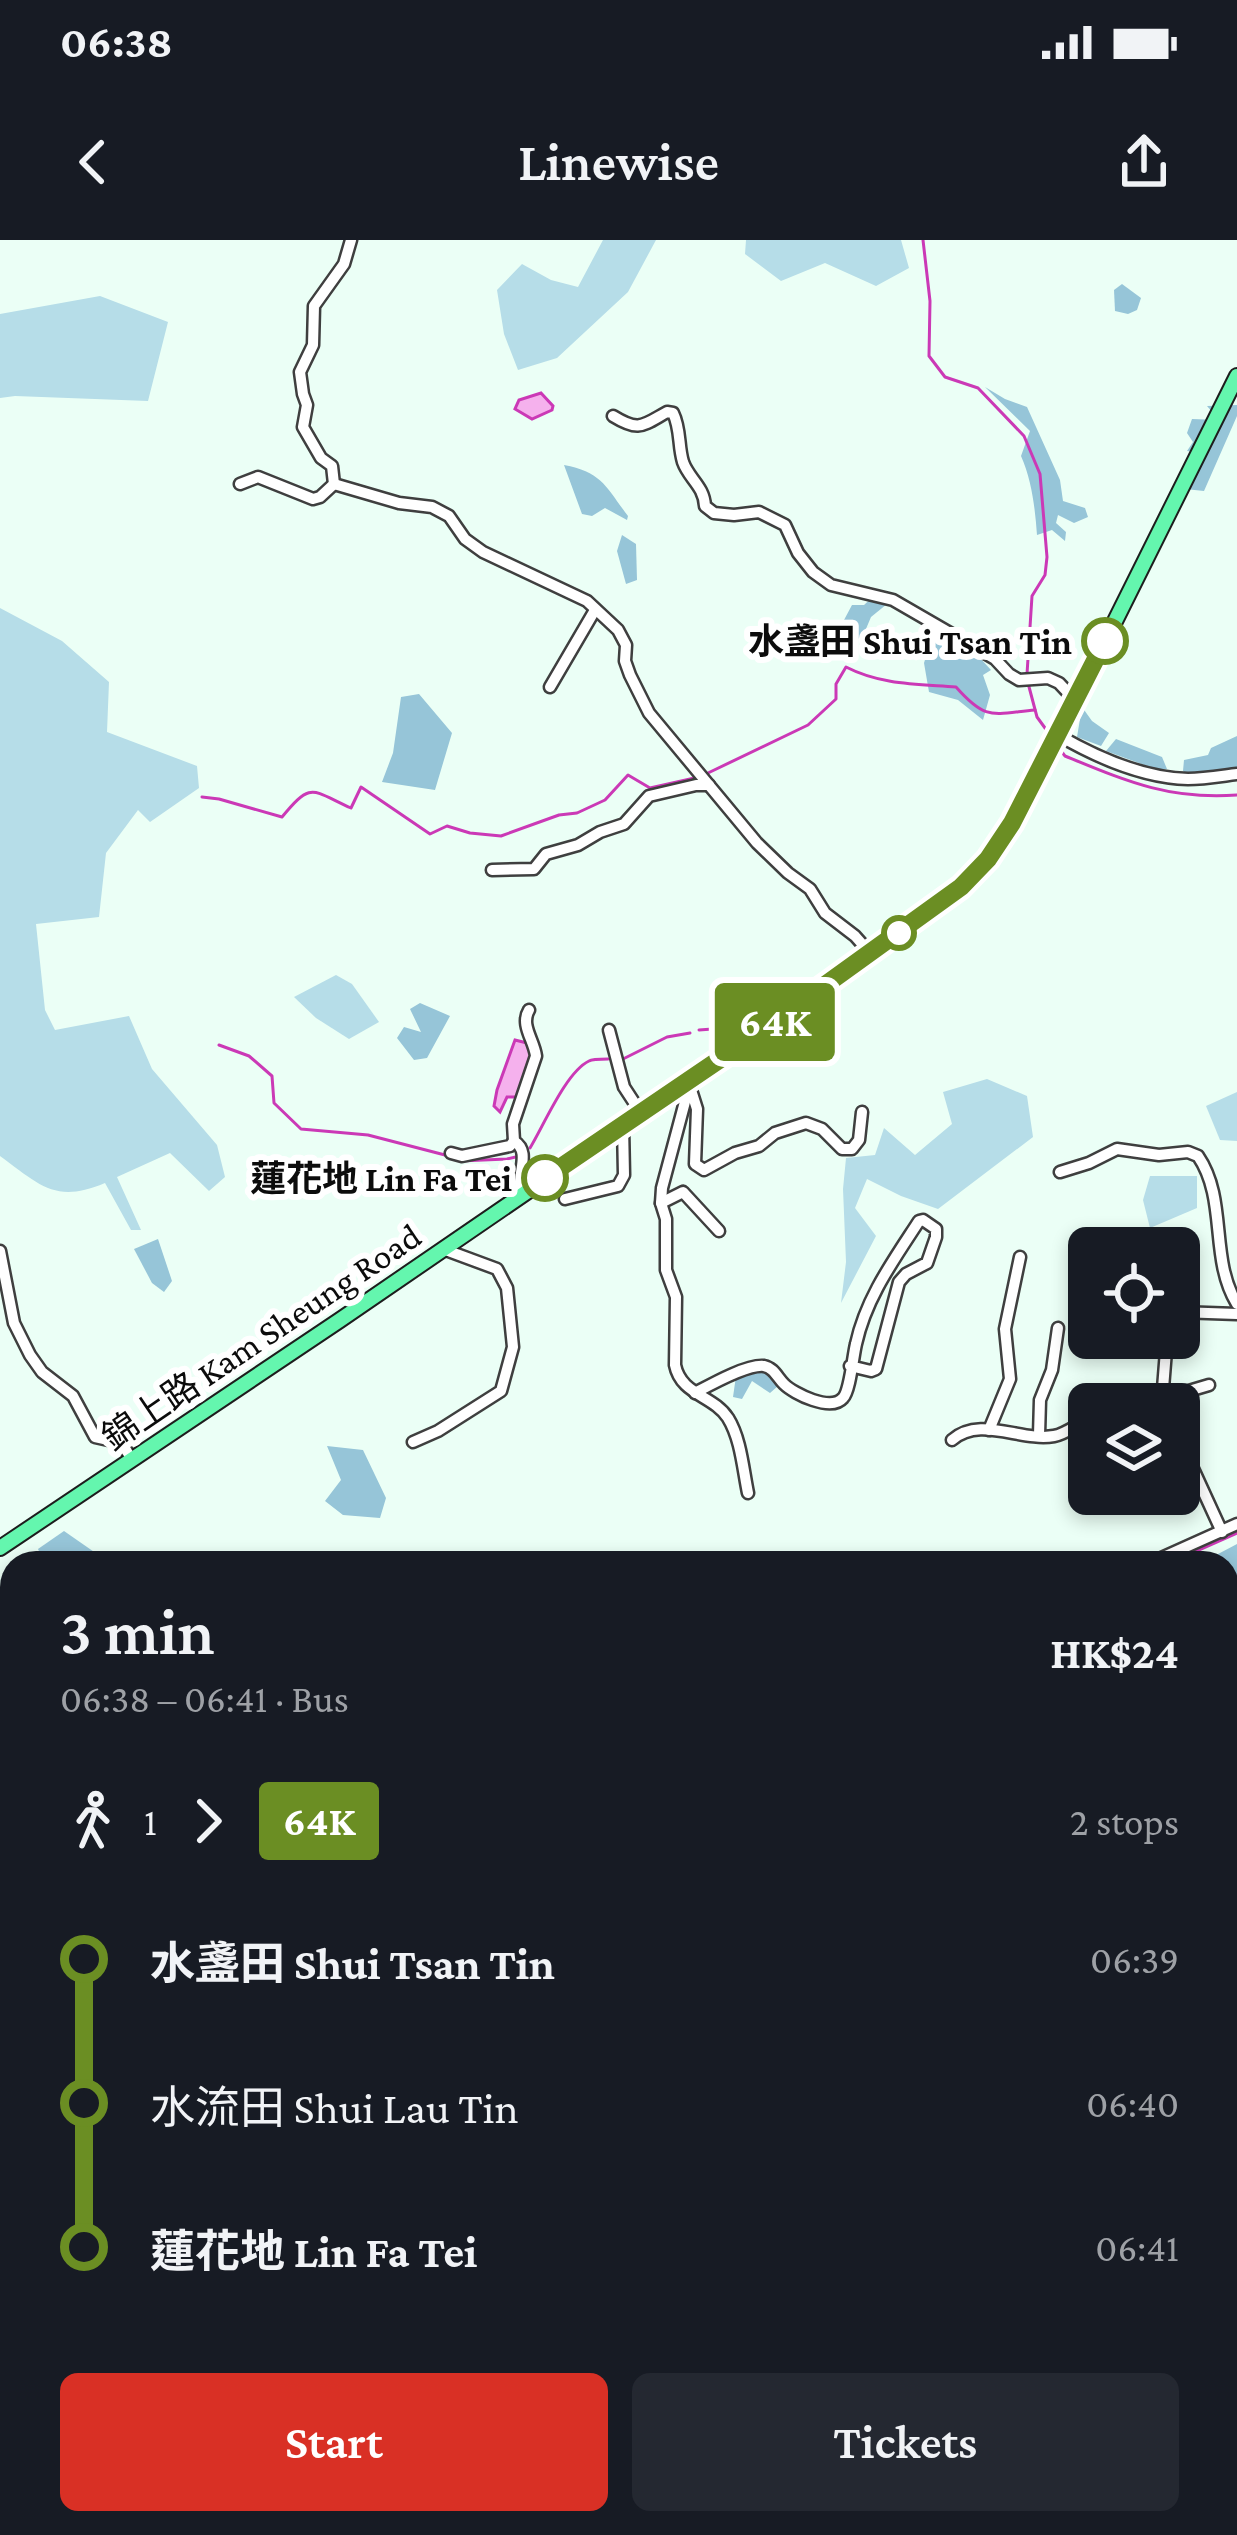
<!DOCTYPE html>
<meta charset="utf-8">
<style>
body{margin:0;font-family:"Crimson Pro","Noto Sans TC",serif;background:#242831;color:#f1f3f6;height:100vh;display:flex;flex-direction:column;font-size:45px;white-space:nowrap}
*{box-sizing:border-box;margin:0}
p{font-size:39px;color:#9ea1a6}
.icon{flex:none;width:66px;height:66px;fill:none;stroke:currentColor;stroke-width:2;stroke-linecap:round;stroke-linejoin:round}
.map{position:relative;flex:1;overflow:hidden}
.panel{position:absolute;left:0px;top:1311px;width:1239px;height:984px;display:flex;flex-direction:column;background:#171b24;border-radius:36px 36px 0 0;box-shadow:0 6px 18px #0003}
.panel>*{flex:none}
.badge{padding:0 24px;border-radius:9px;font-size:42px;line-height:78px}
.controls{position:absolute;left:1068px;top:987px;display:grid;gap:24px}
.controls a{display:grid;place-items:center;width:132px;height:132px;border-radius:18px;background:#171b24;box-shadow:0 6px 18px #0003;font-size:60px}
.map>.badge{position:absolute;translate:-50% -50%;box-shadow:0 0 0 6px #fff}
.legs{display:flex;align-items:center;gap:18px;height:132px;padding:0 60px;font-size:39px}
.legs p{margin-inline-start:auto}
.head{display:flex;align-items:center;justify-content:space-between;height:204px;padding:0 60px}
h1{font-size:66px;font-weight:600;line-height:90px}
.cta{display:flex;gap:24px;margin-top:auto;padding:24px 60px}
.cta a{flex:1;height:138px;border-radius:18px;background:#d93025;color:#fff;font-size:48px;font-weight:600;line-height:138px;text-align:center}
.cta a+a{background:#242831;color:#f1f3f6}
ul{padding:0 60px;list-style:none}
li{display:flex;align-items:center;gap:42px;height:144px;font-size:45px}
li i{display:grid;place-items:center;width:18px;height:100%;margin:0 15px;background:currentColor}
li i::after{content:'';width:30px;height:30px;margin:-15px;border:9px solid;border-radius:50%;background:#171b24}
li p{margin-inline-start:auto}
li:first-child i{background:linear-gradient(#0000 50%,currentColor 0)}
li:last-child i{background:linear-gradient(currentColor 50%,#0000 0)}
.status{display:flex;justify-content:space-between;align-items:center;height:84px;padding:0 60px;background:#171b24;direction:ltr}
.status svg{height:33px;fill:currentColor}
header{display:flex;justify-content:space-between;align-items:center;height:156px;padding:0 60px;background:#171b24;font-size:54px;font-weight:600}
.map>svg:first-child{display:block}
</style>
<div class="status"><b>06:38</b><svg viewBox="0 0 49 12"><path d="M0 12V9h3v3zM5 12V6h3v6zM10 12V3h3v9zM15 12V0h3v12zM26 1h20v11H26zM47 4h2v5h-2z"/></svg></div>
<header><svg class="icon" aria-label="back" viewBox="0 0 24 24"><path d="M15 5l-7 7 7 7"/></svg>Linewise<svg class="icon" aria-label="share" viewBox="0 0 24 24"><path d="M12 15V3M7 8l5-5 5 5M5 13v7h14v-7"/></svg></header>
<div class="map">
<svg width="1237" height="2295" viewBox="0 0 1237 2295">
<rect width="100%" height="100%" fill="#ebfff6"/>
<g fill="#b6dde8">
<path d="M603,0h53l-28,52 -71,66 -39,12 -14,-36 -7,-44 25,-26 29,16 27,7z"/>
<path d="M746,0h155l8,28 -33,18 -51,-23 -44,18 -36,-27z"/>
<path d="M100,56l68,26 -20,79 -133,-5 -15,2v-84z"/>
<path d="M0,368l62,33 47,41 -2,50 90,34 2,22 -49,34 -12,-12 -32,43 -7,64 -63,7 9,86 10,20 74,-14 23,53 65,76 8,32 -16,14 -39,-38 -53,24 24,53h-10l-26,-47c-50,21 -65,2 -105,-27z"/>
<path d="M336,735l16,9 27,38 -30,17 -33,-21 -22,-21z"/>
<path d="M987,839l40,17 6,41 -95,72 -37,-13 -34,-17 -12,29 21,28 -35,67 5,-41 -3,-73 3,-31 29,-3 9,-27 31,27 37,-31 -9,-32z"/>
<path d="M1237,852v49l-17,-1 -14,-34z"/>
<path d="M1150,936h47v32l-47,20 -7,-28z"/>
<path d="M1237,1471v196l-10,1v-193z"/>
</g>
<g fill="#96c5d8">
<path d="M1122,44l19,14 -4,12 -9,4 -13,-3 -1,-21z"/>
<path d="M985,147l20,12 22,8 33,73 3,21 22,7 3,9 -14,6 -16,-8 -2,8 10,9 -1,9 -13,-11 -15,5c-2,-27 -5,-54 -16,-79l9,-25z"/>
<path d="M1237,165v11l-33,75 -19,-2 18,-36 -16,-2 6,-9 -6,-9 5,-14 27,1 -12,-14z"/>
<path d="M564,225c38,7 42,22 64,51l-1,4 -22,-12 -13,8 -10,-2z"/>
<path d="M622,295l14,9 1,36 -11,4 -9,-33z"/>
<path d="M878,352l9,12 -16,13 -8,19 -11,6 -8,-22 8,-15h12z"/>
<path d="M933,394l37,1v22h9l12,13 -8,5 7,20 -7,25 -25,-20 -29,-8 -5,-29z"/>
<path d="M419,454l33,39 -17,57 -53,-8 11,-29 8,-56z"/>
<path d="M1082,467l10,14 17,12 -8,13 -24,-9z"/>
<path d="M1237,496v40l-38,8 -16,-13 1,-11 24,-5 3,-7z"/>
<path d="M1116,499l46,18 5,12 -9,1 -52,-19z"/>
<path d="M420,763l30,13 -23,42 -13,2 -17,-22 7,-11 17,5 -11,-23z"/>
<path d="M158,999l14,42 -8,11 -12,-9 -18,-34z"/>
<path d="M753,1130l17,1 8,15 -8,7 -18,-12 -10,18 -9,-2 3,-21z"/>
<path d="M327,1206l36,4 23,48 -6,20 -37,-3 -18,-14 16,-21z"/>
<path d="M64,1291l46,32h-66l-6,-14z"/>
<path d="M1237,1304v81l-10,19v-81h-26z"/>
</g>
<g fill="#f5b1ed" stroke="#cb39b6" stroke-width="3">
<path d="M541,153l12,13 -1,4 -20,9 -17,-10 4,-9z"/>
<path d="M515,800l16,4 2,9 -13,44h-13l-7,15 -6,-6 3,-16z"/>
</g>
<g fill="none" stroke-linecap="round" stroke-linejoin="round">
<g stroke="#cb39b6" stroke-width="3">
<path d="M923,0l7,61 -1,55 16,21 33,11 46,48 16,38 7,83 -2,18 -13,21 -5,78"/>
<path d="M1028,443l9,34 16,22"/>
<path d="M1058,507l7,9c61,25 104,44 172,39"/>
<path d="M708,533l100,-48 28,-26v-15l10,-17c35,18 71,17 110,20 30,34 36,27 79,23"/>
<path d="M202,557l17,2 63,18c30,-36 29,-27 69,-9l10,-21 69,47 17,-8 23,7 31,3 58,-21 18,-2 28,-13 23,-25 22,13 49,-11"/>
<path d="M699,790l27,-2"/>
<path d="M219,805l30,11 23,20 2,27 27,26 67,6 77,20"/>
<path d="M623,819l44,-22 23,-4"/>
<path d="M530,908c14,-23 36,-76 59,-87 3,-2 16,-2 19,-2"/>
<path d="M460,921l47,-2 13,-3"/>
<path d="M1170,1323l67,-30"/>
<path d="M0,1545l12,1"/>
<path d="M0,1826l12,-24"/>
</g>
<path stroke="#9fdc8e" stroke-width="27" d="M1227,1773l10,5"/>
<path stroke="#9fdc8e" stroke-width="63" d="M1227,1695h10"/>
<defs>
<g id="minor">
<path d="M613,176c26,16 29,10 54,-4l6,1c8,16 5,33 10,49 6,17 21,24 22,44l9,7 20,2 25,-3 26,13 13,28 15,19 18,13 62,15 102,59 14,15 10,6 29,-2 11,5 17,18"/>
<path d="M240,244l18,-7 55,22 7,-2 14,-13"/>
<path d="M334,244l65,19 33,4 17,9 16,23 18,13 104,49 31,29 8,15 -1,16 5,14 19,38 108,130 31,30 22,16 15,24 30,23 16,18"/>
<path d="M334,244l-2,-18 -11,-8 -18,-31 4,-22 -4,-11 -3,-22 13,-27 1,-39 30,-42 7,-24"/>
<path d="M550,447l45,-77"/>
<path d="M1058,495c38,22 85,43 130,44 16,0 33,-3 49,-5"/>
<path d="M492,630l42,-1 12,-15 32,-9 22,-13 24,-8 25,-28 47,-11h13"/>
<path d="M609,790l15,57 17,26"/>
<path d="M690,839l1,11 -5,8 -24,90 -1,15 5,16v51l10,27 -1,68c6,30 38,30 53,53 13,21 15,51 20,75"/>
<path d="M691,850l6,19 -2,55 9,6 31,-17 24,-7 16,-13 31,-10 16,6 20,20h10l7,-9 3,-28"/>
<path d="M451,913l11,3 48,-10 4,-5"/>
<path d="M1060,932l29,-9 28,-14 42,6 29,-3 10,4c30,44 11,102 39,148"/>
<path d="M522,955c-8,-19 11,-42 -8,-54l-1,-17 23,-68c-2,-16 -16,-31 -7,-46"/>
<path d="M565,959l53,-13 6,-11 -1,-50"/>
<path d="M661,963l22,-11 36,39"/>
<path d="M0,1011l14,72 16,32 12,17 31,24 22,41 27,6 10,17"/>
<path d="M1179,1072l58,2"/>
<path d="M695,1153c15,-8 52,-29 69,-27 10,2 13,11 20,18 10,10 47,28 59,14 7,-7 10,-42 13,-54 10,-46 37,-83 63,-123l4,-1 13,9v8l-9,26 -21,11 -7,8 -23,87 -5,2 -21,-5"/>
<path d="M1162,1161l5,-63"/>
<path d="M1145,1164l64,-19"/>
<path d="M989,1190l21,-51 -5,-50 15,-72"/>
<path d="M1039,1195l1,-35 12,-30 6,-42"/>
<path d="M952,1200c28,-25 69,2 102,-4 12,-2 23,-12 35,-17"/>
<path d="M413,1202l25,-11 63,-40 12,-44 -6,-59 -10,-19 -54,-20"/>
<path d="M1179,1205l4,2 39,85"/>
<path d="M1150,1323l87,-39"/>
<path d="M0,1524l12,1"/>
<path d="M0,1695l12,8"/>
<path d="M0,1951l12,6"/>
<path d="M887,2283l19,12"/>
<path d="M0,2288l20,-5"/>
<path d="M382,2295l3,-12"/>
<path d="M858,2295l10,-12"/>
</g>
<path id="major" d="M0,1308l340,-228 420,-288 200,-145 29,-28 44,-73 204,-410"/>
</defs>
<use href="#minor" stroke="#3f3f3f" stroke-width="15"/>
<use href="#major" stroke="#1d1d1d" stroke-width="18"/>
<use href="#minor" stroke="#fff" stroke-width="10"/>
<use href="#major" stroke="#64f6ae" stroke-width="14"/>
<defs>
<g id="rail">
<path d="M964,2283l19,12"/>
<path d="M995,2283l18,12"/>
</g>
</defs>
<use href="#rail" stroke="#53b927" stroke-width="8"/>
<use href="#rail" stroke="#fff" stroke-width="3" stroke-dasharray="9" stroke-linecap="butt"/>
</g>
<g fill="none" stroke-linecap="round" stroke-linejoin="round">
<defs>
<path id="line-1" d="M545,938l215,-146 201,-145 27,-28 24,-36 93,-182"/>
</defs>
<use href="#line-1" stroke="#fff" stroke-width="27"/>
<use href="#line-1" stroke="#6b8e23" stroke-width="18"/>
</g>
<g fill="#fff" stroke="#6b8e23" stroke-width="6">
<circle cx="1105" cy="401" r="21"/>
<circle cx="899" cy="693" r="15"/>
<circle cx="545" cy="938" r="21"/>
</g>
<g text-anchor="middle" stroke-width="12" stroke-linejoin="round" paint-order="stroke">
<g font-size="36" font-weight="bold" fill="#0c0c0c" stroke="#fff" text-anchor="end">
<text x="1072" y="414">水盞田 Shui Tsan Tin</text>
<text x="512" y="951">蓮花地 Lin Fa Tei</text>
</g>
<g font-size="36" fill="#0c0c0c" stroke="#fff">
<text transform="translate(261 1096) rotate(-34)" y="13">錦上路 Kam Sheung Road</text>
</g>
</g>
</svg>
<div class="controls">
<a><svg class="icon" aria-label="locate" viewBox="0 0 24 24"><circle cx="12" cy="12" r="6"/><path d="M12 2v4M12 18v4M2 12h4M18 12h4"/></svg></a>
<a><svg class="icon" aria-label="layers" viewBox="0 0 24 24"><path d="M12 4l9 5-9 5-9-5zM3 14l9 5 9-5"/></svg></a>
</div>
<b class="badge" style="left:775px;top:782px;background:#6b8e23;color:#fff">64K</b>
<section class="panel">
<div class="head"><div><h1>3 min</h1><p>06:38 – 06:41 · Bus</p></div><b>HK$24</b></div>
<div class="legs"><svg class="icon" aria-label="walk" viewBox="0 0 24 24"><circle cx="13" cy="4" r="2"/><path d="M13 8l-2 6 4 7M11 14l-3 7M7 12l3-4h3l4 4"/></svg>1<svg class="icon" aria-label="forward" viewBox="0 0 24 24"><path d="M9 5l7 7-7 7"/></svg><b class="badge" style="background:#6b8e23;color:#fff">64K</b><p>2 stops</p></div>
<ul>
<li><i style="color:#6b8e23"></i><b>水盞田 Shui Tsan Tin</b><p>06:39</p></li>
<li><i style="color:#6b8e23"></i><span>水流田 Shui Lau Tin</span><p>06:40</p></li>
<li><i style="color:#6b8e23"></i><b>蓮花地 Lin Fa Tei</b><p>06:41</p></li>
</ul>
<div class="cta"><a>Start</a><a>Tickets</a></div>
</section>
</div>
